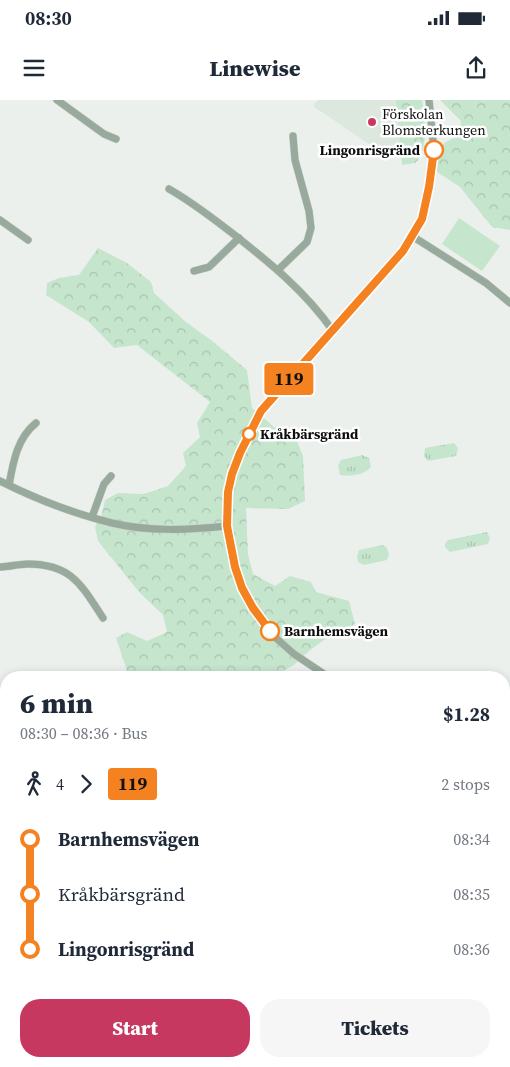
<!DOCTYPE html>
<meta charset="utf-8">
<style>
body{margin:0;font-family:"Source Serif 4",serif;background:#f6f6f7;color:#1f2937;height:100vh;display:flex;flex-direction:column;font-size:19px;white-space:nowrap}
*{box-sizing:border-box;margin:0}
p{font-size:16px;color:#747a83}
.icon{flex:none;width:28px;height:28px;fill:none;stroke:currentColor;stroke-width:2;stroke-linecap:round;stroke-linejoin:round}
.map{position:relative;flex:1;overflow:hidden}
.drawer{position:absolute;left:0px;top:571px;width:510px;height:396px;display:flex;flex-direction:column;background:#fff;border-radius:20px 20px 0 0;box-shadow:0 2px 8px #0003}
.drawer>*{flex:none}
.badge{padding:0 10px;border-radius:4px;font-size:18px;line-height:32px}
.map>.badge{position:absolute;translate:-50% -50%;box-shadow:0 0 0 2px #fff}
.legs{display:flex;align-items:center;gap:8px;height:55px;padding:0 20px;font-size:16px}
.legs p{margin-inline-start:auto}
.summary{display:flex;align-items:center;justify-content:space-between;height:85px;padding:0 20px}
h1{font-size:28px;font-weight:800;line-height:38px}
.action{display:flex;gap:10px;margin-top:auto;padding:10px 20px}
.action a{flex:1;height:58px;border-radius:20px;background:#c73861;color:#fff;font-size:20px;font-weight:800;line-height:58px;text-align:center}
.action a+a{background:#f6f6f7;color:#1f2937}
ul{padding:0 20px;list-style:none}
li{display:flex;align-items:center;gap:18px;height:55px;font-size:19px}
li i{display:grid;place-items:center;width:8px;height:100%;margin:0 6px;background:currentColor}
li i::after{content:'';width:12px;height:12px;margin:-6px;border:4px solid;border-radius:50%;background:#fff}
li p{margin-inline-start:auto}
li:first-child i{background:linear-gradient(#0000 50%,currentColor 0)}
li:last-child i{background:linear-gradient(currentColor 50%,#0000 0)}
.status{display:flex;justify-content:space-between;align-items:center;height:35px;padding:0 25px;background:#fff;direction:ltr}
.status svg{height:14px;fill:currentColor}
header{display:flex;justify-content:space-between;align-items:center;height:65px;padding:0 20px;background:#fff;font-size:22px;font-weight:800}
.map>svg:first-child{display:block}
</style>
<div class="status"><b>08:30</b><svg viewBox="0 0 49 12"><path d="M0 12V9h3v3zM5 12V6h3v6zM10 12V3h3v9zM15 12V0h3v12zM26 1h20v11H26zM47 4h2v5h-2z"/></svg></div>
<header><svg class="icon" aria-label="menu" viewBox="0 0 24 24"><path d="M4 6h16M4 12h16M4 18h16"/></svg>Linewise<svg class="icon" aria-label="share" viewBox="0 0 24 24"><path d="M12 15V3M7 8l5-5 5 5M5 13v7h14v-7"/></svg></header>
<div class="map">
<svg width="510" height="967" viewBox="0 0 510 967">
<defs>
<pattern id="forest-crowns" width="20" height="18" patternUnits="userSpaceOnUse" patternTransform="scale(1.25)"><rect width="20" height="18" fill="#c6e5cd"/><path d="M2 6a3 3 0 1 1 6 0M12 15a3 3 0 1 1 6 0" fill="none" stroke="#a9c3af"/></pattern>
<pattern id="park-tufts" width="24" height="20" patternUnits="userSpaceOnUse" patternTransform="scale(1.25)"><rect width="24" height="20" fill="#c6e5cd"/><path d="M3 7l-1-3M5 7V3M7 7l1-3M15 17l-1-3M17 17v-4M19 17l1-3" fill="none" stroke="#a9c3af"/></pattern>
</defs>
<rect width="100%" height="100%" fill="#ecf0ed"/>
<path fill="#dce7de" d="M318,0h85v45l-18,3 -16,-4 -56,-38z"/>
<path fill="#c6e5cd" d="M459,118l41,28 -18,25 -40,-27z"/>
<g fill="url(#forest-crowns)">
<path d="M396,0h26c3,16 7,52 -7,63l-13,2z"/>
<path d="M440,0h70v130l-18,-3 -32,-40 -23,-15 2,-26 20,-11 2,-14z"/>
<path d="M98,148l29,15 24,19 3,11 32,29 25,18 36,30 5,38 22,19 19,4 10,25 2,45 -17,8 -42,-1 2,46 5,20 22,12 15,-10 21,6 5,10 33,9 6,23 -27,13 -19,14 -15,14 -22,12h-83l-11,-5 -6,5h-43l-13,-39 11,-6 20,9 20,-9 -4,-17 -24,-23 -41,-51 -3,-14 7,-13 3,-14 13,-7 26,1 24,-8 18,-20 -3,-13 17,-16 -3,-14 13,-21 -73,-57 -23,3 -25,-26 -43,-27 1,-12 12,-5 20,-3z"/>
<path d="M504,660l5,3 1,8v78l-6,9z"/>
<path d="M504,826l6,6v41l-6,-2z"/>
<path d="M504,878l6,2v77l-6,-7z"/>
</g>
<g fill="url(#park-tufts)">
<path d="M454,343l4,5 -2,8 -28,5 -4,-5 1,-8z"/>
<path d="M362,355l7,3 2,9c-7,8 -21,10 -31,8l-2,-9 3,-6z"/>
<path d="M487,432l3,6 -2,6 -38,8 -5,-5v-3l3,-4z"/>
<path d="M383,445l4,3 2,7 -2,5 -23,5 -6,-3 -1,-6 2,-6z"/>
</g>
<g fill="none" stroke-linecap="round" stroke-linejoin="round">
<defs>
<g id="minor">
<path d="M57,0l47,34 12,5"/>
<path d="M169,89c23,13 42,28 63,44 37,29 74,59 101,98"/>
<path d="M0,120l28,20"/>
<path d="M412,136l74,47 24,20"/>
<path d="M278,170l29,-28 4,-14 -2,-17 -14,-51 -2,-24"/>
<path d="M194,171l15,-4 30,-29"/>
<path d="M0,381c34,17 75,33 112,42 37,9 77,7 115,3"/>
<path d="M9,385c4,-22 8,-47 27,-62"/>
<path d="M92,417l12,-33 7,-8"/>
<path d="M0,467c9,0 18,-3 28,-3 44,0 54,22 75,54"/>
<path d="M330,578l-36,-24 -17,-15 -24,-31 -11,-20 -7,-21 -5,-20 -3,-21 1,-34 12,-39 21,-42 142,-160 19,-32 7,-32 5,-37 -5,-50"/>
<path d="M504,637l6,13"/>
<path d="M0,649l6,-1"/>
<path d="M0,658l3,34"/>
<path d="M504,765l6,-6"/>
<path d="M59,967l6,-6"/>
<path d="M222,967l7,-6"/>
<path d="M406,967l5,-6"/>
<path d="M448,967l1,-6"/>
</g>
</defs>
<use href="#minor" stroke="#c8ccc9" stroke-width="8"/>
<use href="#minor" stroke="#97aa9b" stroke-width="7"/>
</g>
<g fill="none" stroke-linecap="round" stroke-linejoin="round">
<defs>
<path id="line-1" d="M270,531l-17,-23 -11,-20 -7,-21 -8,-41 1,-34 4,-18 8,-21 21,-42 142,-160 19,-32 7,-32 5,-37"/>
</defs>
<use href="#line-1" stroke="#fff" stroke-width="11"/>
<use href="#line-1" stroke="#f58220" stroke-width="8"/>
</g>
<circle fill="#c73861" stroke="#fff" stroke-width="2" cx="372" cy="22" r="5"/>
<g fill="#fff" stroke="#f58220" stroke-width="2.5">
<circle cx="434" cy="50" r="9"/>
<circle cx="249" cy="334" r="6"/>
<circle cx="270" cy="531" r="9"/>
</g>
<g text-anchor="middle" stroke-width="5" stroke-linejoin="round" paint-order="stroke">
<g font-size="14" fill="#0c0d0c" stroke="#fff" text-anchor="start">
<text x="382" y="19">Förskolan<tspan x="382" dy="16">Blomsterkungen</tspan></text>
</g>
<g font-size="14" font-weight="bold" fill="#0c0d0c" stroke="#fff" text-anchor="start">
<text x="420" y="55" text-anchor="end">Lingonrisgränd</text>
<text x="260" y="339">Kråkbärsgränd</text>
<text x="284" y="536">Barnhemsvägen</text>
</g>
</g>
</svg>
<b class="badge" style="left:289px;top:279px;background:#f58220;color:#111">119</b>
<section class="drawer">
<div class="summary"><div><h1>6 min</h1><p>08:30 – 08:36 · Bus</p></div><b>$1.28</b></div>
<div class="legs"><svg class="icon" aria-label="walk" viewBox="0 0 24 24"><circle cx="13" cy="4" r="2"/><path d="M13 8l-2 6 4 7M11 14l-3 7M7 12l3-4h3l4 4"/></svg>4<svg class="icon" aria-label="forward" viewBox="0 0 24 24"><path d="M9 5l7 7-7 7"/></svg><b class="badge" style="background:#f58220;color:#111">119</b><p>2 stops</p></div>
<ul>
<li><i style="color:#f58220"></i><b>Barnhemsvägen</b><p>08:34</p></li>
<li><i style="color:#f58220"></i><span>Kråkbärsgränd</span><p>08:35</p></li>
<li><i style="color:#f58220"></i><b>Lingonrisgränd</b><p>08:36</p></li>
</ul>
<div class="action"><a>Start</a><a>Tickets</a></div>
</section>
</div>
